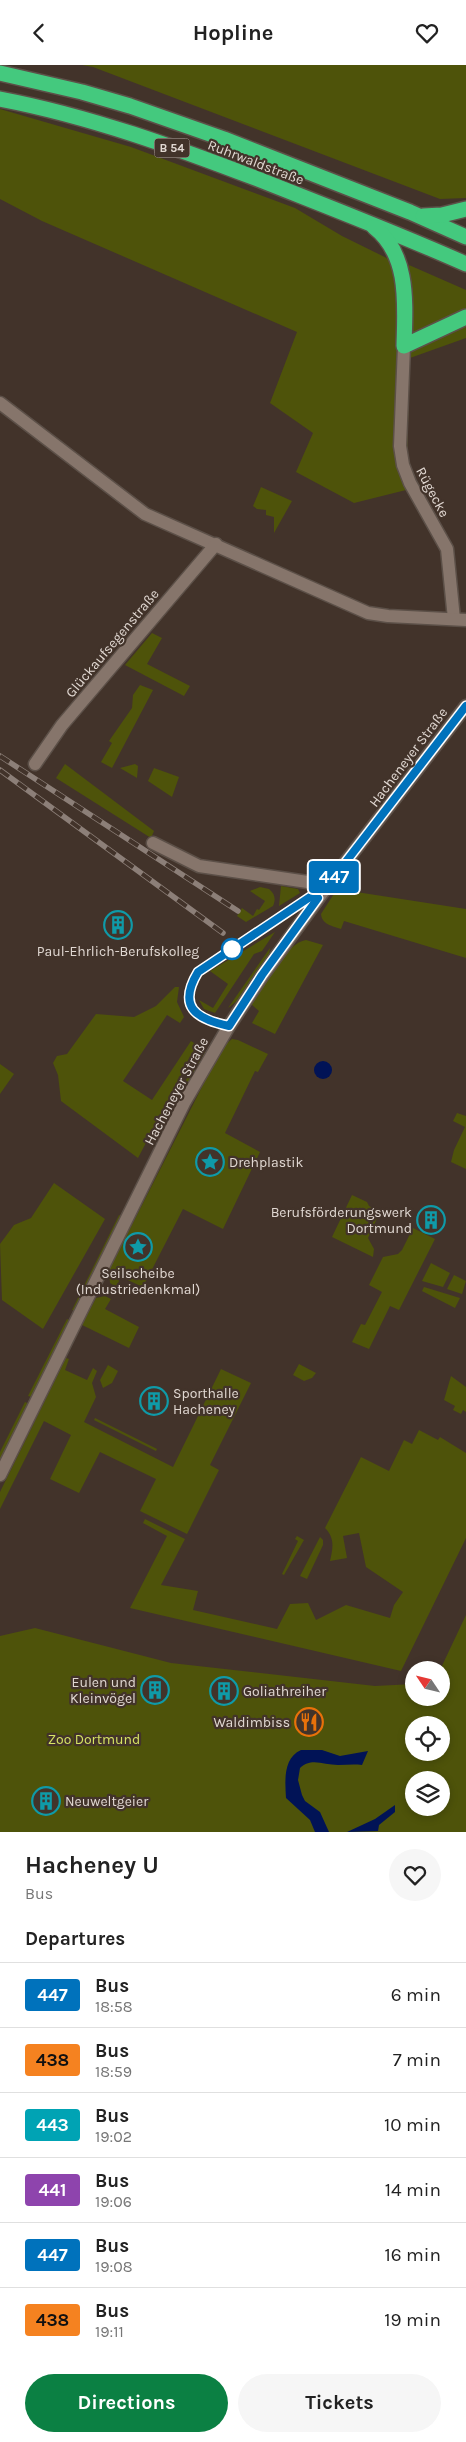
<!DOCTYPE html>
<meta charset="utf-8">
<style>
body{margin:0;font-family:Karla,sans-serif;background:#f6f6f6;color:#222;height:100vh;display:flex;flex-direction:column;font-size:19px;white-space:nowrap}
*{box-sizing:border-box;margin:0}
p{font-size:16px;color:#767676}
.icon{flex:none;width:28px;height:28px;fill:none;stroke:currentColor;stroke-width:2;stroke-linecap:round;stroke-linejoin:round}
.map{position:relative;height:1767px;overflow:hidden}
.panel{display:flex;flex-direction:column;background:#fff;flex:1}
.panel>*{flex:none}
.badge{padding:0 10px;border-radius:4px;font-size:18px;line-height:32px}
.needle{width:32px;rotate:305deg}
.tools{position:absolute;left:405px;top:1596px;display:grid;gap:10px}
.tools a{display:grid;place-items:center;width:45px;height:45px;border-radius:50%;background:#fff;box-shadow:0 2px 8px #0003;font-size:25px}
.map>.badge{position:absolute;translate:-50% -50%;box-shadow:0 0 0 2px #fff}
h2{padding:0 25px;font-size:19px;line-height:45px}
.round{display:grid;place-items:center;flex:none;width:52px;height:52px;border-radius:26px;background:#f6f6f6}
.summary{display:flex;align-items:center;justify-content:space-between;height:85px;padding:0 25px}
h1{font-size:24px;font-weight:700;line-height:38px}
.button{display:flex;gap:10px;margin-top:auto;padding:10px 25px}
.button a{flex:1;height:58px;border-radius:30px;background:#0b8043;color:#fff;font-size:20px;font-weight:700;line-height:58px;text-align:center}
.button a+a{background:#f6f6f6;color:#222}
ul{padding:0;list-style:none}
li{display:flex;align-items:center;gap:15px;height:65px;padding:0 25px;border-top:1px solid #e0e0e0}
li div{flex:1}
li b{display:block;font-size:19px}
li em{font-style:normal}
li .badge{min-width:55px;font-weight:700;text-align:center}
header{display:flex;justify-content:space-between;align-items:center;height:65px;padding:0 25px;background:#fff;font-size:22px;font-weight:700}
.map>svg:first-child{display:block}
</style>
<header><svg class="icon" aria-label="back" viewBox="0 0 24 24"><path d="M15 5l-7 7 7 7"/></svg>Hopline<svg class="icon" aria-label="heart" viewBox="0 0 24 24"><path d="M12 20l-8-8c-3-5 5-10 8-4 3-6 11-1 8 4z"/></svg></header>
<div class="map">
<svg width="466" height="1767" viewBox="0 0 466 1767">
<rect width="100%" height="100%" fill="#42332a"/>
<g fill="#4e530a" fill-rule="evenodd">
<path d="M82,0h384v133l-26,1 -347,-132z"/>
<path d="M0,44l131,38 164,61 47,28 67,33v-4l57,25v48l-56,20 -4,132 -52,13 -58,-31 17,-39 -43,-30 27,-71 -255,-111 -42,-22z"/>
<path d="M261,422l31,14 -18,32v-16l-8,-2v-5l-9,-1 -4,-3z"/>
<path d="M152,568l10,5 -15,26 43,22 -6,10 -59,-31z"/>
<path d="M140,620l13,5 -41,78 -11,-6 11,-19 -3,-2 23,-33 1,-13z"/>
<path d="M65,699l89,67 -3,7 -95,-60z"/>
<path d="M135,699l3,2 -1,12 -17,-10z"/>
<path d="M154,703l25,9 -7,20 -24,-16z"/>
<path d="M281,821l17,3 2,4 -21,13z"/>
<path d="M260,822l9,2c6,5 7,10 4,17l-27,16 -9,-6 5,-8 11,8 4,-7 2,1 6,-9 -15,-10z"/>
<path d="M337,824l129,20v49l-122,-37 -3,8c-8,-3 -19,-4 -20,-15z"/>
<path d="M275,867l-13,19 -8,3 -39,59 -11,-4 -5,-9 14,8 15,-24 -18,-13z"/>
<path d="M306,875l17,5 -48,89 -23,-11 7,-12 -8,-7c12,-17 34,-61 55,-64z"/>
<path d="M270,883l-1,7 -32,46 -9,7z"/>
<path d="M175,922h4l-2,15 7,15 -4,6 -13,-8 -44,66 29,19 39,-59 6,4 -59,113 -77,-57 -3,-26 -5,-12 4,-7 10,-2 29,-40 38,3 22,-11z"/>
<path d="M232,974l6,1 30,14 -10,18 -3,-1 -30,62 35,19 -37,77 -40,-20 -40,78 -22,-10 -5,10 -6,-4 -1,-13 97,-191 20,-35z"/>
<path d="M202,985l3,2 -30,57 -5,1z"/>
<path d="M0,999l14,10 -14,20z"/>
<path d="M457,1048l9,3v53l-15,-7 3,-12 11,-23 -12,-6z"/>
<path d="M54,1118l51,36 -62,110 -41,-29 -2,-56 14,-19 17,-7z"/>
<path d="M352,1130l15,7 2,4 11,6 -12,26 6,11 -1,8 -41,-20z"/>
<path d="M119,1150l4,1 -48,95 -3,-1z"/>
<path d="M413,1163l22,11 -36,71 -9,-4 -21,43 -17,-7 9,-18 4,1 17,-33 -13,-7 14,-28 15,-3 4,-4z"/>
<path d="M431,1198l19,10 -7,14 -21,-6z"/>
<path d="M454,1210l12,6 -4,13 -15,-5z"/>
<path d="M424,1222l36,11 -5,10 -33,-17z"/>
<path d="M105,1231l6,3 -6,10 34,18 -10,21 -47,-23 14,-27z"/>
<path d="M67,1254l4,2 -39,76 -4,-1z"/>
<path d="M66,1293l3,1 -4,11 22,10 6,-12 4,3 -5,12 4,14 -12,25 89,45 48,-98 30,14 -41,82 9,5 -32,64 -47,-23 16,-32 -56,-27 -21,41 -29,-14 21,-44 -27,-14 -44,88v-17z"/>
<path d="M299,1299l17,9 -4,5 -8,3 -11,-6z"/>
<path d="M108,1300l10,6 -6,12 -9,5 -3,-8z"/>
<path d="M451,1311l15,11v25l-3,-2 -2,4 -8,-4 2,-4 -11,-6z"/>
<path d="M25,1337l4,2 -29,59v-11z"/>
<path d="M95,1353l62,31 -1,2 -62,-31z"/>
<path d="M419,1365l19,10 2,-3 26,16v85l-65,133 -271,-63 37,-72 -24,-13 2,-4 40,20 -24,46 37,6 -5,19 84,19 13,-25 18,-1 8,17 30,-15 44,13 4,-13 9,-13 -37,-25 -7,-34 -16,3 4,22 -17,3c3,-13 5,-23 -5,-33l36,-71 28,14 15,-31 8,4z"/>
<path d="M297,1471l7,4 -20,35 -2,-1 16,-33 -3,-2z"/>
<path d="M320,1472l3,3v5l-16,34 -7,-3z"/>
<path d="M466,1550v217h-466v-196l35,-8 136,35 204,23 39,-2v13h27l-1,-27zM414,1660h27v28h-27zM414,1715h27v27h-27z"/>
</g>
<g fill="#011356">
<circle cx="323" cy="1005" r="9"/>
<path d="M301,1685h21l18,6 28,-5 -6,14c-8,-1 -16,0 -24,0 -14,0 -27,-8 -38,3l-2,12 4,15 3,6 15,11 9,20h-14l-5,-12 -24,-22c-1,-17 -3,-40 15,-48z"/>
<path d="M395,1740v7l-16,13 -1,6 -31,1 28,-13z"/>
</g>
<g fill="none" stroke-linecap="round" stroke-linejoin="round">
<defs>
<g id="street">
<path d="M404,281l-4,100 3,19 7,18 37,66 7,70"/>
<path d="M0,338l145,111 223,99 20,3 78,4"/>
<path d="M35,699l27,-39 154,-181"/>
<path d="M153,778l46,23 129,19"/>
<path d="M0,1410l184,-372 45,-77 33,-50 66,-91 138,-179"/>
</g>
<g id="highway">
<path d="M0,8l82,19 48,14 94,33 186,73 56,25"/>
<path d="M0,34c90,17 177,49 263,82 68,27 136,53 203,83"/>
<path d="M423,151l19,-1 24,-6"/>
<path d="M374,162c36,28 31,78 30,119l62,-29"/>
</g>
</defs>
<use href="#street" stroke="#5c5048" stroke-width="15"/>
<use href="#highway" stroke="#5c5048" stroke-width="18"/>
<use href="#street" stroke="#86756b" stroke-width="12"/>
<use href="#highway" stroke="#44c97e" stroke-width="15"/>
<defs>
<g id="rail">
<path d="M0,691l238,155"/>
<path d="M0,705l223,163"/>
</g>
</defs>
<use href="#rail" stroke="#8c7f78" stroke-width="5.5"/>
<use href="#rail" stroke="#42332a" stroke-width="4" stroke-dasharray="11" stroke-linecap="butt"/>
</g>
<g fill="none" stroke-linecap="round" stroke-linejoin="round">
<defs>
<path id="line" d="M318,833l-56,77 -33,51c-33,-7 -52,-19 -31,-54l130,-87 138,-179"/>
</defs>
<use href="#line" stroke="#fff" stroke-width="11"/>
<use href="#line" stroke="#0072bc" stroke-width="8"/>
</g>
<defs>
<symbol id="building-ring" viewBox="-11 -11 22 22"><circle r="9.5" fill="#42332a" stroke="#0f9aa8" stroke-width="1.5"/><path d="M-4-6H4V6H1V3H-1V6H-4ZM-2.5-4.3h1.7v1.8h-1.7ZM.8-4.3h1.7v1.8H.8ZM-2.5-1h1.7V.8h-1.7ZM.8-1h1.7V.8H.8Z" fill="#0f9aa8"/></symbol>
<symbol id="sight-ring" viewBox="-11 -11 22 22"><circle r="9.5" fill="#42332a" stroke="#0f9aa8" stroke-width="1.5"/><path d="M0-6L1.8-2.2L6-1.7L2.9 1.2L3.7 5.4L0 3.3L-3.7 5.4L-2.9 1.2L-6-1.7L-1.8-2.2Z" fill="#0f9aa8"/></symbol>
<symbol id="restaurant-ring" viewBox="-11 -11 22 22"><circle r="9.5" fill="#42332a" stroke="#e8710a" stroke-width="1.5"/><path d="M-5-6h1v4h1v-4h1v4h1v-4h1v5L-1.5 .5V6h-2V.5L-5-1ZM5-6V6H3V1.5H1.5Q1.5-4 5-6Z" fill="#e8710a"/></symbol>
</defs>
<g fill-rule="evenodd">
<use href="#building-ring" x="102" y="844" width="32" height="32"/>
<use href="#sight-ring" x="194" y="1081" width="32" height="32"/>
<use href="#building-ring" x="415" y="1139" width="32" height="32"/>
<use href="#sight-ring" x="122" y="1166" width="32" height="32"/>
<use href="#building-ring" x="138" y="1320" width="32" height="32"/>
<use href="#building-ring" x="139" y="1609" width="32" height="32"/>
<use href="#building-ring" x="208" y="1610" width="32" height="32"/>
<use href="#restaurant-ring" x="293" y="1641" width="32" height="32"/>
<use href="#building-ring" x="30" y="1720" width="32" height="32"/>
</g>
<circle fill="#fff" stroke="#0072bc" stroke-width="2.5" cx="232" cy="884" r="10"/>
<g text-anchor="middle" stroke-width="4.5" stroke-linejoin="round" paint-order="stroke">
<rect fill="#42332a" stroke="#b1a6a0" stroke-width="1" x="154.5" y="73.5" width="35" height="19" rx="4"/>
<g font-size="12" font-weight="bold" fill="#e1d8d2">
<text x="172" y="87">B 54</text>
</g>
<g font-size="14" fill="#e1d8d2" stroke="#42332a">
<text transform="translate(256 97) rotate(21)" y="5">Ruhrwaldstraße</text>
<text transform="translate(433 427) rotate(62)" y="5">Rügecke</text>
<text transform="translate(112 578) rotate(-50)" y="5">Glückaufsegenstraße</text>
<text transform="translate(408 692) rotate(-53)" y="5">Hacheneyer Straße</text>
<text transform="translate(176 1026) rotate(-62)" y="5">Hacheneyer Straße</text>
</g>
<g font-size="14" fill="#e1d8d2" stroke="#42332a" text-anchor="start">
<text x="118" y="891" text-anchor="middle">Paul-Ehrlich-Berufskolleg</text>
<text x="229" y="1102">Drehplastik</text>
<text x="412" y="1152" text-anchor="end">Berufsförderungswerk<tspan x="412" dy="16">Dortmund</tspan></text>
<text x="138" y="1213" text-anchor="middle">Seilscheibe<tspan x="138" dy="16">(Industriedenkmal)</tspan></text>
<text x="173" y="1333">Sporthalle<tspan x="173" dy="16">Hacheney</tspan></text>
<text x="136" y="1622" text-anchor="end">Eulen und<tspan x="136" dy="16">Kleinvögel</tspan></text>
<text x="243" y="1631">Goliathreiher</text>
<text x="290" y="1662" text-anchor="end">Waldimbiss</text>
<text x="65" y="1741">Neuweltgeier</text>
</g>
<g font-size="14" fill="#d7e464" stroke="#42332a">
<text x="94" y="1679">Zoo Dortmund</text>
</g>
</g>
</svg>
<div class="tools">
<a><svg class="needle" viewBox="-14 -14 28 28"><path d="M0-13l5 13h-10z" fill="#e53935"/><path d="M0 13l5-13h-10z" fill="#767676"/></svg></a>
<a><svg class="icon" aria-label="locate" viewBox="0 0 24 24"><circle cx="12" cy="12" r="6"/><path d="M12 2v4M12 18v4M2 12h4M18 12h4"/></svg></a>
<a><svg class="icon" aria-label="layers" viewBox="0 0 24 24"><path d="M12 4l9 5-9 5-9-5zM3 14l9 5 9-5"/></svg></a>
</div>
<b class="badge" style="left:334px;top:812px;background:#0072bc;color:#fff">447</b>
</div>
<section class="panel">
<div class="summary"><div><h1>Hacheney U</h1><p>Bus</p></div><a class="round"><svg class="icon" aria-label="heart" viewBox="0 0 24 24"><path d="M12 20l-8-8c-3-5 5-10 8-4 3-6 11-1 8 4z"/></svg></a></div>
<h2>Departures</h2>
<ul>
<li><span class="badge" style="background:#0072bc;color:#fff">447</span><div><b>Bus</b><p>18:58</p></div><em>6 min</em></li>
<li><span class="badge" style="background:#f58220;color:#111">438</span><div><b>Bus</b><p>18:59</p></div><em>7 min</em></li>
<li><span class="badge" style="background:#00a3b4;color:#fff">443</span><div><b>Bus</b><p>19:02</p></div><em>10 min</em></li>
<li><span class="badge" style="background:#8e44ad;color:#fff">441</span><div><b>Bus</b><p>19:06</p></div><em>14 min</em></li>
<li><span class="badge" style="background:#0072bc;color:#fff">447</span><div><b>Bus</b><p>19:08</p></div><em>16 min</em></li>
<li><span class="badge" style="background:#f58220;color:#111">438</span><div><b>Bus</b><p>19:11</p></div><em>19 min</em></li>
</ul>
<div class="button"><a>Directions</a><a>Tickets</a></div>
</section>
